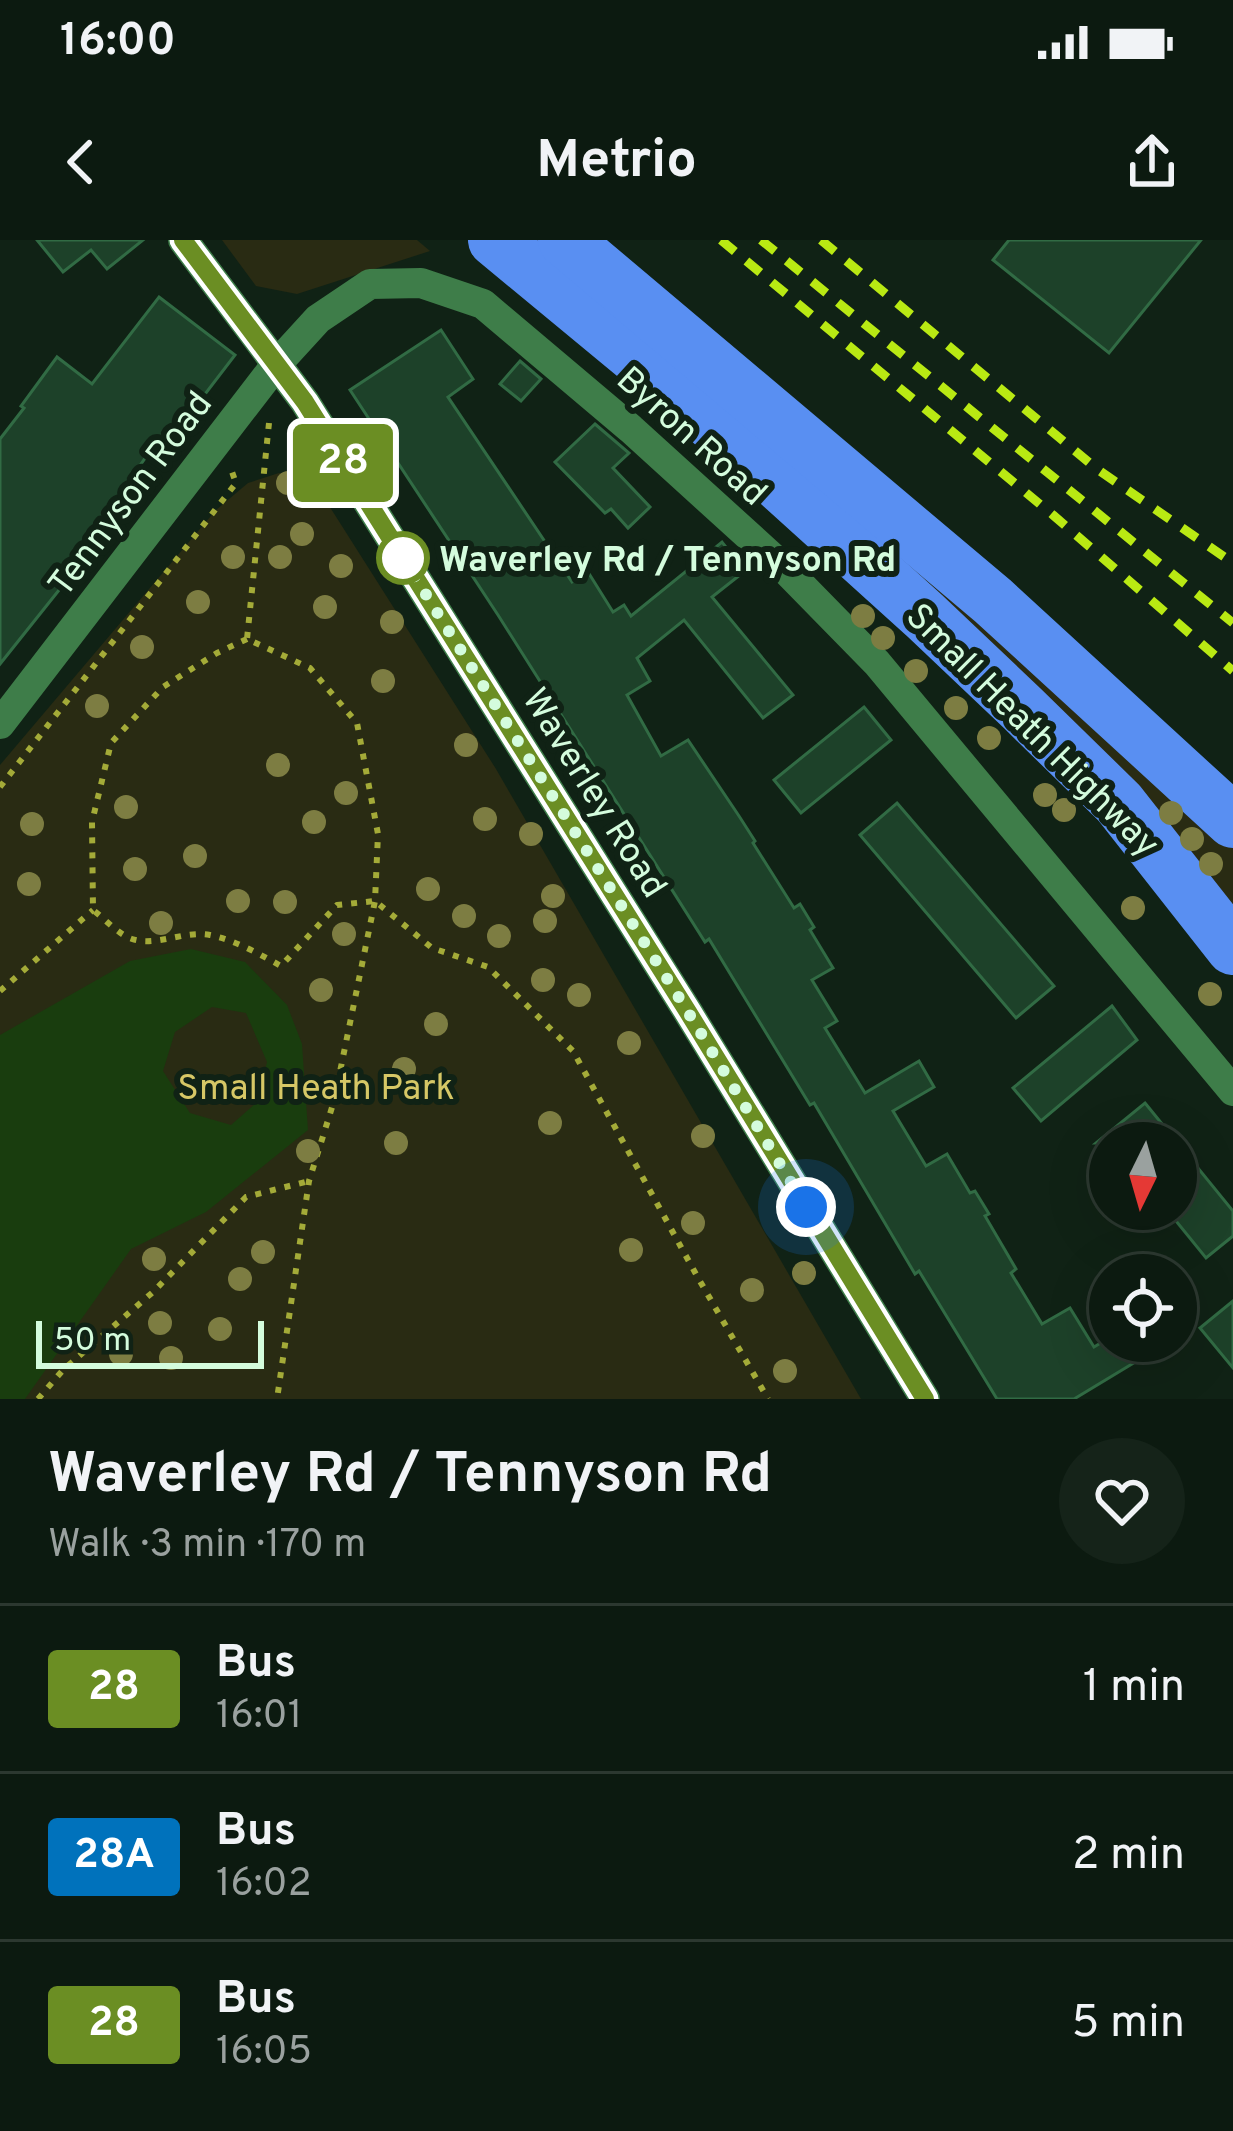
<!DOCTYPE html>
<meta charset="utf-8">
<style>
body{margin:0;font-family:Overpass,sans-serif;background:#152319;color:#f1f3f6;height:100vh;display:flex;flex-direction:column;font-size:45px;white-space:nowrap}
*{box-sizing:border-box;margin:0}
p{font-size:39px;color:#9aa19f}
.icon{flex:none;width:66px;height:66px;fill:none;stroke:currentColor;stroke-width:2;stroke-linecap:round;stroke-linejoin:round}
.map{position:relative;height:1159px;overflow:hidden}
.panel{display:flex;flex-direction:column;background:#0c1a10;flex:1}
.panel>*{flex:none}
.badge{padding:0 24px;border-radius:9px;font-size:42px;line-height:78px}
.needle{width:78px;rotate:185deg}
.tools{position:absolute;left:1089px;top:882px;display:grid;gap:24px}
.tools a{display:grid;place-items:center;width:108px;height:108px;border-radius:50%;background:#0c1a10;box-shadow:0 12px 48px #0002,0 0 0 3px #2c3830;font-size:60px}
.scale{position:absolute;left:36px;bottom:30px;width:228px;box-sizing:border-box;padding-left:12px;border:6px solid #d4fcdd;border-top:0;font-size:33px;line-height:42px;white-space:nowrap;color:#d4fcdd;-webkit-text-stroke:9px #102215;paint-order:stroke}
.you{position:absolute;width:60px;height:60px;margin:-30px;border:9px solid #fff;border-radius:50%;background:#1a73e8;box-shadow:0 0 0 18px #1a73e833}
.map>.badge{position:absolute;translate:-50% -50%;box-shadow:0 0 0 6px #fff}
.round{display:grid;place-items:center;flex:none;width:126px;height:126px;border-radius:63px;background:#152319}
.summary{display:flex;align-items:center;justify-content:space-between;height:204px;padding:0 48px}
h1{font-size:57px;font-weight:700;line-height:90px}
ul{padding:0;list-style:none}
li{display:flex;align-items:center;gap:36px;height:168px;padding:0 48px;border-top:3px solid #2c3830}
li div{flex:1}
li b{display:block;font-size:45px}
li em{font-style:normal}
li .badge{min-width:132px;font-weight:700;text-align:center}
.status{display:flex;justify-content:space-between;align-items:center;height:84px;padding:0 60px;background:#0c1a10;direction:ltr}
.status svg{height:33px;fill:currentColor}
header{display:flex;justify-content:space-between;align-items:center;height:156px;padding:0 48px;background:#0c1a10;font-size:54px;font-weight:700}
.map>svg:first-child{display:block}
</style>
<div class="status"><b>16:00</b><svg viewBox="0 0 49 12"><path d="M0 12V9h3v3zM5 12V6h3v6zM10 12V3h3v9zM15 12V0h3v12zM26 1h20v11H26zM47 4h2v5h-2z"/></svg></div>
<header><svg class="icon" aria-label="back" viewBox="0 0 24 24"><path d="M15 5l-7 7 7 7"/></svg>Metrio<svg class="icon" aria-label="share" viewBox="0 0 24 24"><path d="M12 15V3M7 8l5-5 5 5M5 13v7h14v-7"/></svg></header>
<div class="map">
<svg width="1233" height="1159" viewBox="0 0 1233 1159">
<rect width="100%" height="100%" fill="#102215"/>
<g fill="#292b13">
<path d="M222,0h195l13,11 -133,43 -41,-8z"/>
<path d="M519,0h28l686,602v67z"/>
<path d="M279,233h21l14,9 182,287 365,630h-861v-634l216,-255 32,-27z"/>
</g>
<path fill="#193d0e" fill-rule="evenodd" d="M191,709l54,13 42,43 15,39 6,86 -102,82 -75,37 -106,150h-25v-364l130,-74zM212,767l34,6 21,49 -10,40 -26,23 -41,-12 -27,-42 12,-39z"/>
<g fill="#1d4129" stroke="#316b44" stroke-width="3">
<path d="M37,0h106l-36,29 -16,-19 -28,22z"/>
<path d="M1009,0h192l-92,113 -116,-93z"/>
<path d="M159,57l76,58 -62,81 -8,-6 -81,115 7,5 -91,114v-225l24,-31 -3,-2 36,-49 35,27z"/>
<path d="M441,90l32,49 -25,18 124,185 16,-10 25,40 11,-7 7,11 91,-74 23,29 -33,26 81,98 -30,23 -79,-98 -47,38 13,23 -23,14 34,61 27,-16 51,76 16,25 -2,2 41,65 6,-4 14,23 -4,3 23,38 -21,12 25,41 -12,7 40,65 54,-32 15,26 -41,24 33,55 21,-12 23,39 5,-2 14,23 -4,2 31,53 -5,4 31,51 28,-16 24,39 10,-6h66l-96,58h-77l-78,-128 -4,3 -101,-171 -4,2 -101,-166 -4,3 -207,-327 -148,-225z"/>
<path d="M520,121l21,18 -20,22 -21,-17z"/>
<path d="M595,184l34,29 -16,15 37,39 -22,21 -17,-19 -6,4 -50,-51z"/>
<path d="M864,467l27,33 -90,73 -27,-33z"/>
<path d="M897,563l157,183 -38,32 -156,-183z"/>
<path d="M1112,766l25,34 -96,81 -28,-33z"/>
<path d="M1145,863l88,108v25l-27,22 -30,-37v-78h-80z"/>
<path d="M1233,1061v67l-33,-40z"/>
</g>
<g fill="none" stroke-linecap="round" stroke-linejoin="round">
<g stroke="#a4ab38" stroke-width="6" stroke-dasharray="6 9" stroke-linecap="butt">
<path d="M269,183l-22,216 63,29 47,55 21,111 -3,67 -41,200 -25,80 -32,218"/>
<path d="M247,399l-30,14 -54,34 -52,56 -19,79 1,88c11,8 26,25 39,29 24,8 53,-9 78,-4 25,5 49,19 71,31l56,-61 38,-4 57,47 56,19 85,84 124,225 71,123"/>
<path d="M0,547l236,-304 -5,-14"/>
<path d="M0,751l93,-81"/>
<path d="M38,1159l25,-29 90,-78 93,-95 63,-16"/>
</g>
<g stroke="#3e7d49" stroke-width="30">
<path d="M183,0l122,162 383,610 237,387"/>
<path d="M0,484l275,-358 43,-47 52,-35 51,-1 62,21 148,125 153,139 93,95 356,428"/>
</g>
<g stroke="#598ff2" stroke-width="54">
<path d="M495,0l168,139 262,237 98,93 96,94 114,145"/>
<path d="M565,0l428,361 240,220"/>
</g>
<g stroke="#b9e913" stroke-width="9" stroke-dasharray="18 15" stroke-linecap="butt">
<path d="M721,0l332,275 180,156"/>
<path d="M761,0l472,383"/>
<path d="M821,0l276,229 136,94"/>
</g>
</g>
<g fill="#7d7d42">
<circle cx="288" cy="243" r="12"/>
<circle cx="302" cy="294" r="12"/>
<circle cx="233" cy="317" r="12"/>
<circle cx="280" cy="317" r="12"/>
<circle cx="341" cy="326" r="12"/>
<circle cx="198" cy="362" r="12"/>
<circle cx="325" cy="367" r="12"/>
<circle cx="863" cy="376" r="12"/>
<circle cx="392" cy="382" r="12"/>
<circle cx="883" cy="398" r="12"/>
<circle cx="142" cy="407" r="12"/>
<circle cx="916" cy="431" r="12"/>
<circle cx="383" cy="441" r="12"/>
<circle cx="97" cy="466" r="12"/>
<circle cx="956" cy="468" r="12"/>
<circle cx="989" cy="498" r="12"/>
<circle cx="466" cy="505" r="12"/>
<circle cx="278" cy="525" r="12"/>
<circle cx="346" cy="553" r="12"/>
<circle cx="1045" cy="555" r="12"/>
<circle cx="126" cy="567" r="12"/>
<circle cx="1064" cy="570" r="12"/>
<circle cx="1171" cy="573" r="12"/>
<circle cx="485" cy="579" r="12"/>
<circle cx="314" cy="582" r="12"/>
<circle cx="32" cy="584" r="12"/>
<circle cx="531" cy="594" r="12"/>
<circle cx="1192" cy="599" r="12"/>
<circle cx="195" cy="616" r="12"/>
<circle cx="1211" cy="624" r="12"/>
<circle cx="135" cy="629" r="12"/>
<circle cx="29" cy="644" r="12"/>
<circle cx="428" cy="649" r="12"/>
<circle cx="553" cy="656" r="12"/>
<circle cx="238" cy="661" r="12"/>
<circle cx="285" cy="662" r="12"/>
<circle cx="1133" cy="668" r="12"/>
<circle cx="464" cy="676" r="12"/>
<circle cx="545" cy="681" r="12"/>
<circle cx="161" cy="683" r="12"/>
<circle cx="344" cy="694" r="12"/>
<circle cx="499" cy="696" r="12"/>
<circle cx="543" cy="740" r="12"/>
<circle cx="321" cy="750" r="12"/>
<circle cx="1210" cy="754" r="12"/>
<circle cx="579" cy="755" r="12"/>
<circle cx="436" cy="784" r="12"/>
<circle cx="629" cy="803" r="12"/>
<circle cx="404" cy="829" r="12"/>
<circle cx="550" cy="883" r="12"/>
<circle cx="703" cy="896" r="12"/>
<circle cx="396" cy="903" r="12"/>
<circle cx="308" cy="911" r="12"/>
<circle cx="693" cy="983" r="12"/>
<circle cx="631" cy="1010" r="12"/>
<circle cx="263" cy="1012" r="12"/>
<circle cx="154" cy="1019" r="12"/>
<circle cx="804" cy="1033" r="12"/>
<circle cx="240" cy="1039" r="12"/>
<circle cx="752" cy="1050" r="12"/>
<circle cx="160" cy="1083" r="12"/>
<circle cx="220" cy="1089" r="12"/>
<circle cx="121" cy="1114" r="12"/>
<circle cx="171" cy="1118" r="12"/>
<circle cx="785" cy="1131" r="12"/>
</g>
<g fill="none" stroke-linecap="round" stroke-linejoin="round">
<defs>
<path id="line" d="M183,0l122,162 383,610 237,387"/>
</defs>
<use href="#line" stroke="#fff" stroke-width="27"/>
<use href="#line" stroke="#6b8e23" stroke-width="18"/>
<path stroke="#d4fcdd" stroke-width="12" stroke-dasharray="0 21.6" d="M403,318l285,454 118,195"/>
</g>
<circle fill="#fff" stroke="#6b8e23" stroke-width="6" cx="403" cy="318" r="24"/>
<g text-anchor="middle" stroke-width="12" stroke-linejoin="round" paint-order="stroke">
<g font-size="36" fill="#d4fcdd" stroke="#102215">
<text transform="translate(693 195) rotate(42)" y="13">Byron Road</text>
<text transform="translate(129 253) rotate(-53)" y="13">Tennyson Road</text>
<text transform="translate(1034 489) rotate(45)" y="13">Small Heath Highway</text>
<text transform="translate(596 552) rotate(58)" y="13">Waverley Road</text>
</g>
<g font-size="36" font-weight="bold" fill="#d4fcdd" stroke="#102215" text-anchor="start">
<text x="439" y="331">Waverley Rd / Tennyson Rd</text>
</g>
<g font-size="36" fill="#d6c766" stroke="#102215">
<text x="316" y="859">Small Heath Park</text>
</g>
</g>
</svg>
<div class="tools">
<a><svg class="needle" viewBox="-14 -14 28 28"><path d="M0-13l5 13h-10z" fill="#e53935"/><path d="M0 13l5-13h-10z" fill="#9aa19f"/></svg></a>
<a><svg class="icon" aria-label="locate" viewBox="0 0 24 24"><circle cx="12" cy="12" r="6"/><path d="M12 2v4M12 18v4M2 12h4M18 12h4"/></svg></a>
</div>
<div class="scale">50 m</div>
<div class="you" style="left:806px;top:967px"></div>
<b class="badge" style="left:343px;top:223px;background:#6b8e23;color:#fff">28</b>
</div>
<section class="panel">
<div class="summary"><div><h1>Waverley Rd / Tennyson Rd</h1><p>Walk · 3 min · 170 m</p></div><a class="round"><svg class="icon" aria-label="heart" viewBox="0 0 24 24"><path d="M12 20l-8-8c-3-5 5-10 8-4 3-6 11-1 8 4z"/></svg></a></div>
<ul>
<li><span class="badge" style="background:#6b8e23;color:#fff">28</span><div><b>Bus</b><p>16:01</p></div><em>1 min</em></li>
<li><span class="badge" style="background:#0072bc;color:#fff">28A</span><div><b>Bus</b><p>16:02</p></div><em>2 min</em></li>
<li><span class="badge" style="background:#6b8e23;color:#fff">28</span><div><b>Bus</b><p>16:05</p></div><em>5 min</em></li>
</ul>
</section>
